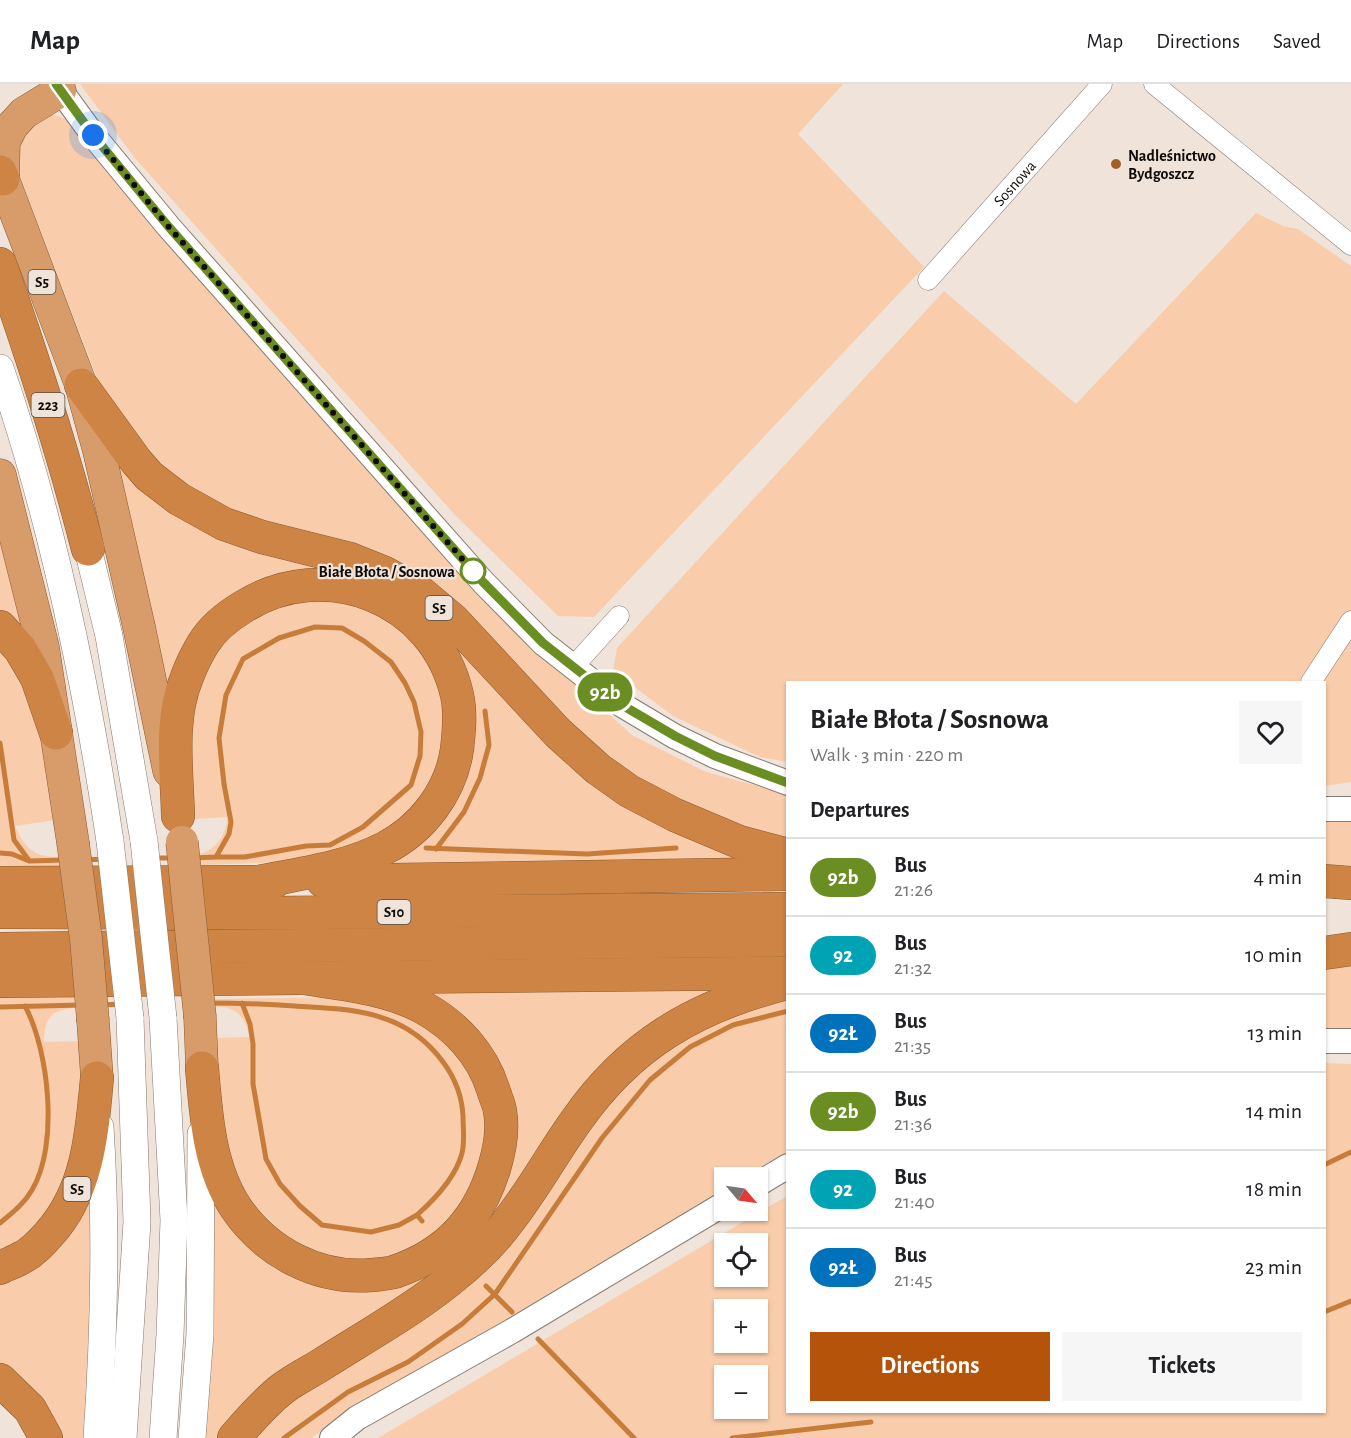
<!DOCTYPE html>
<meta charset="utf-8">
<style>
body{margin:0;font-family:"Alegreya Sans",sans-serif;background:#f6f6f6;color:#202124;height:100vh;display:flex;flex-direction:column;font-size:22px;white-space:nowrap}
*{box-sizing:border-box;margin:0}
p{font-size:20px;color:#757577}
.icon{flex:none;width:33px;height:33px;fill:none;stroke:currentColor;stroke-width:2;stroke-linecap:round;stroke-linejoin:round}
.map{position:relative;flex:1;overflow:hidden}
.side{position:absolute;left:786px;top:597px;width:540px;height:732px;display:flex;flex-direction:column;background:#fff;border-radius:0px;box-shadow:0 2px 4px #0004}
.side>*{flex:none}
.badge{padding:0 12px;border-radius:20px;font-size:21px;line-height:39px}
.needle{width:39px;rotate:119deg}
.controls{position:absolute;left:714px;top:1083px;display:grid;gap:12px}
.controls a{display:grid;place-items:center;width:54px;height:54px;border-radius:0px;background:#fff;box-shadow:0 2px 4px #0004;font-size:30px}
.you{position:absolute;width:30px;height:30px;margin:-15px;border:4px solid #fff;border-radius:50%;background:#1a73e8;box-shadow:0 0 0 9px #1a73e833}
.map>.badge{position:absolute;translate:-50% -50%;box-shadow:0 0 0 3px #fff}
h2{padding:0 24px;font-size:22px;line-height:54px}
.round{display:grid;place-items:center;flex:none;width:63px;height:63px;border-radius:0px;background:#f6f6f6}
.overview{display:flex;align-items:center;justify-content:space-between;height:102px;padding:0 24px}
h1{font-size:28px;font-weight:700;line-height:45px}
.cta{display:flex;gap:12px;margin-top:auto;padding:12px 24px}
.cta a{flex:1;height:69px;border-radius:0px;background:#b45309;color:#fff;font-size:24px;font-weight:700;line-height:69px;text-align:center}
.cta a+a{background:#f6f6f6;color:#202124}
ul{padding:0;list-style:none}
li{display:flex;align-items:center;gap:18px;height:78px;padding:0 24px;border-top:2px solid #e0e0e0}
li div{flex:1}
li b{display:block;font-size:22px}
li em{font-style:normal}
li .badge{min-width:66px;font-weight:700;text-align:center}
header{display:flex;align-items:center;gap:36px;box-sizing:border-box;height:84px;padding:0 30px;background:#fff;border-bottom:2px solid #e0e0e0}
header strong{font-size:28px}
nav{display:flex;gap:33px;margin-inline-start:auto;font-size:21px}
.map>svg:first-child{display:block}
</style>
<header>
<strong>Map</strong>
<nav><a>Map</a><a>Directions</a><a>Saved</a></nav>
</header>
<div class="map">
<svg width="1351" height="1354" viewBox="0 0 1351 1354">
<rect width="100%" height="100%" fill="#f0e3d9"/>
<g fill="#f9cdab" fill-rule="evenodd">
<path d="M80,0h763l-45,50 126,133 -330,350 -36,-1 -103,-101 -188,-209 -133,-149z"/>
<path d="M51,30l21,7 501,561 59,53 74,37 81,22v52l-46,-12 -130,-69 -102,-105 -287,-148 -64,-38 -52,-73 -88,-228c-1,-41 -4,-40 33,-59z"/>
<path d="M1256,129l27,13 15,3 53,37v516l-26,4 -1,-104h-536l-1,80 -27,-5 -87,-41 -60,-45 4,-23 327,-357 132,113z"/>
<path d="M106,363l29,32 279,120 156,155 206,110 -416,6 104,-106 -36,-143 -170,-35 -90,118z"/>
<path d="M0,429l30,118 -30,-18z"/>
<path d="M344,511l68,37 35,68 -8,77 -50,59 -76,25 -113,4 -1,-11c19,-5 26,-19 29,-37l-34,2 -8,-93 21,-74 60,-49z"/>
<path d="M0,558l39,76 17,102 -41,6c11,24 19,31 46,31l1,11 -62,1z"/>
<path d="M1324,736h27v49l-26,-2z"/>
<path d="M1351,875v74h-26l-1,-71z"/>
<path d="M743,901l-45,19 -218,238 -261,196h-20l13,-261 69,88 161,-4 65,-167 -109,-106z"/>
<path d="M787,910v160l-38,23 -25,1v14l-188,114 -213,123 -11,9h-64l16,-18 189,-130 134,-164 43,-47 69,-52z"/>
<path d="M76,911l1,13c-25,1 -33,9 -33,34l37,-1 5,67 -33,108 -53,41v-261z"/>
<path d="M347,913l52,12 57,37 32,65v48l-33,64 -61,38 -72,-1 -61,-38 -25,-42 -19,-69 -2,-73 34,-1c-2,-20 -15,-32 -35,-30l-1,-8z"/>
<path d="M1325,979l26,1v374h-973l409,-242 1,216h536zM724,1160h34v32h-34zM724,1226h34v32h-34zM724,1292h34v32h-34z"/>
<path d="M92,1099l3,61 -8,194h-25l-62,-73v-86z"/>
</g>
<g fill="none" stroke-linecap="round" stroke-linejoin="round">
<g stroke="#c87c3a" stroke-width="5">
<path d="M0,659l14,97 14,19"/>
<path d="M426,764l161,6 89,-6"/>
<path d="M436,765l28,-37 16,-34 9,-33 -4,-34"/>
<path d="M0,769l12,1 17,7 37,-1"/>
<path d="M153,774h21"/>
<path d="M192,774l24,-1h29l61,-11 24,-1 33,-18 48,-42 9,-29 1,-24 -7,-30 -9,-19 -14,-21 -27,-21 -22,-13 -27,-1 -36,11 -36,21 -17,36 -7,43 5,46 7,38 -2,12 -13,23"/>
<path d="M84,776l21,-1"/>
<path d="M209,919c29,0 57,1 86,3 58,3 111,5 148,56 12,16 19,34 20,54 0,12 2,26 -1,37 -6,24 -27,46 -45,62"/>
<path d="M242,919l8,21 3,20v40l13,75 14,25 20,22 22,19 49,7 28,-7 18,-10 5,6"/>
<path d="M101,921l20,-1"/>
<path d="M0,923l82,-2"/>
<path d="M1324,1081l27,-13"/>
<path d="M0,1139c12,-10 24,-19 32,-33 27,-45 17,-139 -7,-184"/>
<path d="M486,1202l26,26"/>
<path d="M1324,1228l27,-11"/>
<path d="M538,1255l96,99"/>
<path d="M284,1354l64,-46 60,-30 54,-38 33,-30 107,-156 48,-58 40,-33 43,-22 55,-14"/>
<path d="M732,1354l139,-16"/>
</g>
<defs>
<g id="minor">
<path d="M1154,0l197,161"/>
<path id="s1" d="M928,196l174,-196"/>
<path d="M573,583l46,-51"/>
<path d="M1311,598l40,-61"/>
</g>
<g id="tertiary">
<path d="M56,0l37,51 75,91 315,356 60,61 79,62 52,31 41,20 73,27"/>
<path d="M1324,725h27"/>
<path d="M1324,957h27"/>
<path d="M758,1100l30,-18"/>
<path d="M332,1354l25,-20 155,-87 212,-127"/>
</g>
<g id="secondary">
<path d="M0,284c53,153 86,314 110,473"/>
<path d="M88,465l21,87 35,205"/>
<path d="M97,1354c7,-104 10,-207 3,-311"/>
<path d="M123,1354l14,-216 -7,-204"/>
<path d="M163,1354l7,-103 4,-115 -11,-202"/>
<path d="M192,1354l8,-104 1,-200"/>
</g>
<g id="trunk">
<path d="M60,7l-36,22 -12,13 -8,16 -1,37 78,206 18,66 40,176 30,144"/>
<path d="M0,391l43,172 30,196"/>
<path d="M200,933l2,51"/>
<path d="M93,937l4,57"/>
</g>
<g id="motorway">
<path d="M0,88l3,7"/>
<path d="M0,180c33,94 63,188 88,285"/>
<path d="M81,301l55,76 13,15 30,23 45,25 38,13 88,22 35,14 37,21 31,26 105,113 40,36 31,22 46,24 64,27 49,13"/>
<path d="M0,543l20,22 17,29 19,55"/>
<path d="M178,732c-1,-45 -9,-96 9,-139 4,-11 10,-23 16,-33 9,-15 25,-28 40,-37 83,-52 192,-9 214,88 4,18 2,37 0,54 -6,43 -35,80 -72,99 -41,21 -88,26 -132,35"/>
<path d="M323,797l465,-7"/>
<path d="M1324,797l27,2"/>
<path d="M0,799l274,-1"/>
<path d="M0,828l264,1 524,-4"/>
<path d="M0,865l788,-9"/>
<path d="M1324,869l27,-4"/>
<path d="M0,897l788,-8"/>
<path d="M202,984c4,47 7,99 34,140 30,44 82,72 136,67 7,-1 15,-1 22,-3 54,-18 86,-54 101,-107 5,-17 8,-37 5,-54 -1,-7 -5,-15 -7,-22 -11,-35 -37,-63 -69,-81 -38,-21 -84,-24 -127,-31"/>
<path d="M0,1184c7,-4 15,-6 21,-10 11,-5 20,-15 28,-24 39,-43 43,-101 48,-156"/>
<path d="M0,1296l30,29 16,29"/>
<path d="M234,1354c15,-17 30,-35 48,-49 13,-10 28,-17 42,-26 41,-26 84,-50 122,-80 23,-18 47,-40 64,-64 24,-31 43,-66 66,-98 53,-76 118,-114 207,-137"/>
</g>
</defs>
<use href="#minor" stroke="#857a71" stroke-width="21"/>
<use href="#tertiary" stroke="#857a71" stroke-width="26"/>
<use href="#secondary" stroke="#857a71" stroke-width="28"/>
<use href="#trunk" stroke="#8b5a30" stroke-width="33"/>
<use href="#motorway" stroke="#8b5a30" stroke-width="34"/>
<use href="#minor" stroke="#fff" stroke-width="20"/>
<use href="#tertiary" stroke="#fff" stroke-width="24"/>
<use href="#secondary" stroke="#fff" stroke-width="27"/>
<use href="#trunk" stroke="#d79c6a" stroke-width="32"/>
<use href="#motorway" stroke="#cd8445" stroke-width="33"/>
<defs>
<g id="secondary-bridge">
<path d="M110,757l20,177"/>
<path d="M144,757l19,177"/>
</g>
<g id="trunk-bridge">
<path d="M182,758l18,175"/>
<path d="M73,759l13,96 7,82"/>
</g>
</defs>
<use href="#secondary-bridge" stroke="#857a71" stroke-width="28" stroke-linecap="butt"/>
<use href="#trunk-bridge" stroke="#8b5a30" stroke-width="33" stroke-linecap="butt"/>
<use href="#secondary-bridge" stroke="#fff" stroke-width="27"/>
<use href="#trunk-bridge" stroke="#d79c6a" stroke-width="32"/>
</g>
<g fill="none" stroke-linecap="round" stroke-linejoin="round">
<defs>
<path id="line" d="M56,0l37,51 75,91 315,356 60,61 79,62 53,31 40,20 73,27"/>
</defs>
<use href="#line" stroke="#fff" stroke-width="14"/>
<use href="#line" stroke="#6b8e23" stroke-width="9"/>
<path stroke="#100c09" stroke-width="6" stroke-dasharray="0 10.8" d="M93,51l75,91 305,345"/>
</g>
<circle fill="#9f6128" stroke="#f0e3d9" stroke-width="2" cx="1116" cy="80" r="6"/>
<circle fill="#fff" stroke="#6b8e23" stroke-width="3" cx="473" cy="487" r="12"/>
<g text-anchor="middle" stroke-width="4.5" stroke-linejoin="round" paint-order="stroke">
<g fill="#f0e3d9" stroke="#534c47" stroke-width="1.5">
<rect x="28.5" y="186" width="27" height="24" rx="4.5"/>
<rect x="31.5" y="309" width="33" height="24" rx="4.5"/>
<rect x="425.5" y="512" width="27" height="24" rx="4.5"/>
<rect x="377.5" y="816" width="33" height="24" rx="4.5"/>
<rect x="63.5" y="1093" width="27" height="24" rx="4.5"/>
</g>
<g font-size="15" font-weight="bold" fill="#100c09">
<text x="42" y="203">S5</text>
<text x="48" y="326">223</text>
<text x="439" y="529">S5</text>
<text x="394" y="833">S10</text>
<text x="77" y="1110">S5</text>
</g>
<g font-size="16" font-weight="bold" fill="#100c09" stroke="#f0e3d9" text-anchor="start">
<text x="1128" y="77">Nadleśnictwo<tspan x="1128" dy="18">Bydgoszcz</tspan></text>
</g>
<g font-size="16" fill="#100c09" stroke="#f0e3d9">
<text dy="6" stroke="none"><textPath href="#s1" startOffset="130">Sosnowa</textPath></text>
</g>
<g font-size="16" font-weight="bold" fill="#100c09" stroke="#f0e3d9" text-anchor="end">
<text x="455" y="493">Białe Błota / Sosnowa</text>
</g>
</g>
</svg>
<div class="controls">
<a><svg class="needle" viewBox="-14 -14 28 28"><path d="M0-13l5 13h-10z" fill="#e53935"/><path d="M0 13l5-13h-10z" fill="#757577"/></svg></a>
<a><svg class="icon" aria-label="locate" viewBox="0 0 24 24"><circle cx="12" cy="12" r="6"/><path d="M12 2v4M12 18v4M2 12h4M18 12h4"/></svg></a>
<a>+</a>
<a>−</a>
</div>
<div class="you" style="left:93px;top:51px"></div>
<b class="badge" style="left:605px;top:608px;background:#6b8e23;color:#fff">92b</b>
<section class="side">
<div class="overview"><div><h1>Białe Błota / Sosnowa</h1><p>Walk · 3 min · 220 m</p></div><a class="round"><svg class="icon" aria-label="heart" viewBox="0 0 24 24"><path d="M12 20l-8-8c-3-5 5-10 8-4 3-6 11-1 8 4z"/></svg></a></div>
<h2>Departures</h2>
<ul>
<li><span class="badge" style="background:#6b8e23;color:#fff">92b</span><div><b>Bus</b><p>21:26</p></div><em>4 min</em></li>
<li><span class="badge" style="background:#00a3b4;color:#fff">92</span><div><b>Bus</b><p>21:32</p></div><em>10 min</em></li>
<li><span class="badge" style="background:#0072bc;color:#fff">92Ł</span><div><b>Bus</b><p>21:35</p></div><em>13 min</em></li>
<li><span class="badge" style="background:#6b8e23;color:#fff">92b</span><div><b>Bus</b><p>21:36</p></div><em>14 min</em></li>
<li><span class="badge" style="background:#00a3b4;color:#fff">92</span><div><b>Bus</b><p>21:40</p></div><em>18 min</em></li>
<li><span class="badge" style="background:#0072bc;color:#fff">92Ł</span><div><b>Bus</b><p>21:45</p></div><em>23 min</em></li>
</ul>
<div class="cta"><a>Directions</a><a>Tickets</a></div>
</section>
</div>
